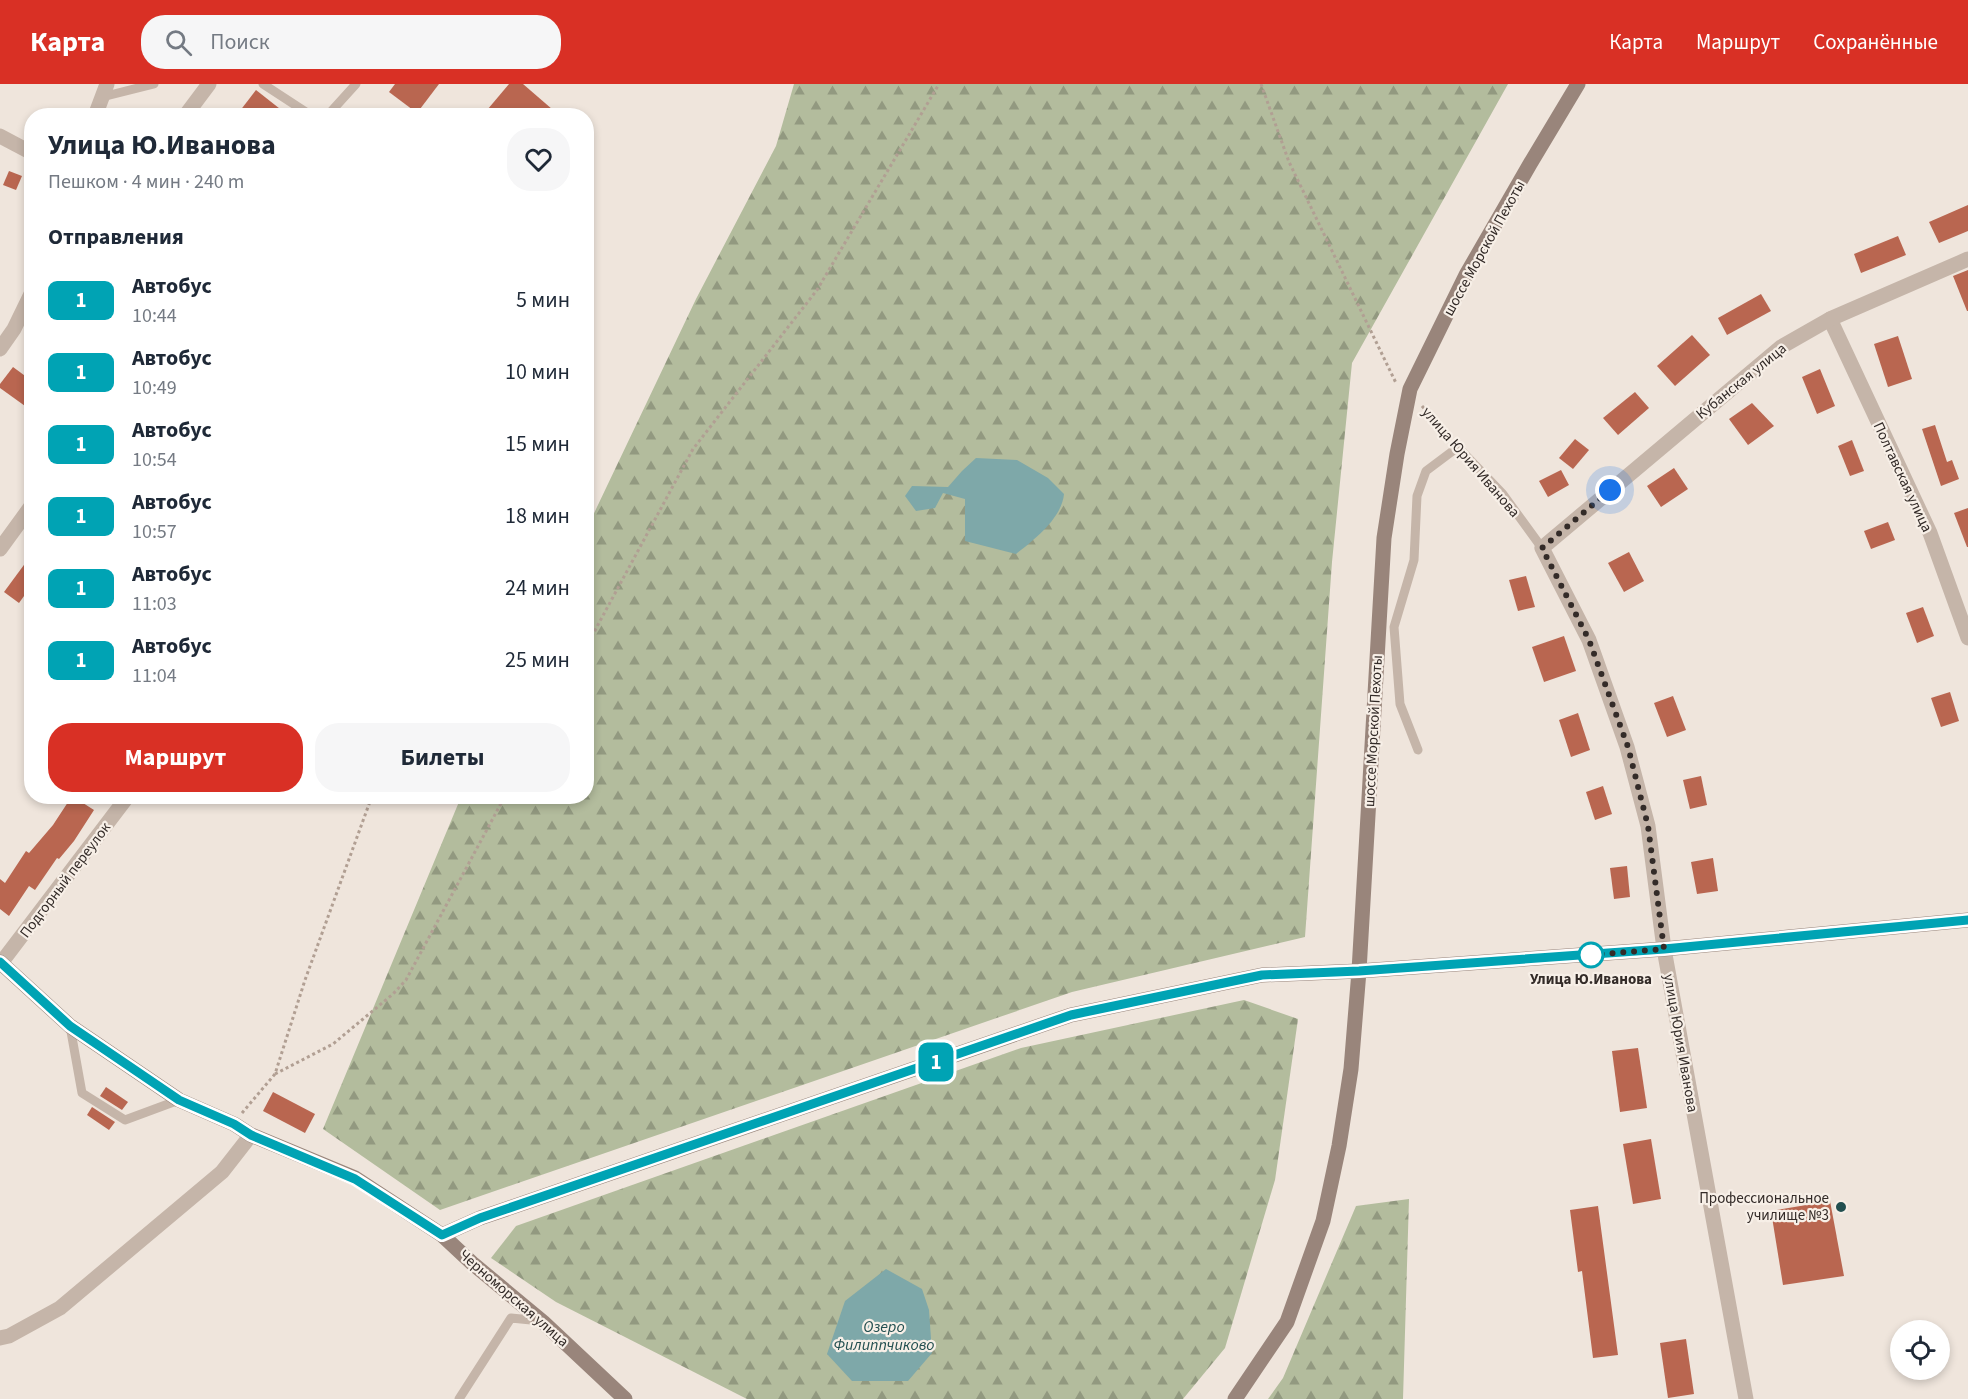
<!DOCTYPE html>
<html lang="ru">
<meta charset="utf-8">
<style>
body{margin:0;font-family:"Source Sans 3",sans-serif;background:#f6f6f7;color:#1f2937;height:100vh;display:flex;flex-direction:column;font-size:22px;white-space:nowrap}
*{box-sizing:border-box;margin:0}
p{font-size:20px;color:#747a83}
.icon{flex:none;width:33px;height:33px;fill:none;stroke:currentColor;stroke-width:2;stroke-linecap:round;stroke-linejoin:round}
.map{position:relative;flex:1;overflow:hidden}
.panel{position:absolute;left:24px;top:24px;width:570px;height:696px;display:flex;flex-direction:column;background:#fff;border-radius:24px;box-shadow:0 3px 9px #0003}
.panel>*{flex:none}
.badge{padding:0 12px;border-radius:9px;font-size:21px;line-height:39px}
.buttons{position:absolute;left:1890px;top:1236px;display:grid;gap:12px}
.buttons a{display:grid;place-items:center;width:60px;height:60px;border-radius:50%;background:#fff;box-shadow:0 3px 9px #0003;font-size:30px}
.you{position:absolute;width:30px;height:30px;margin:-15px;border:4px solid #fff;border-radius:50%;background:#1a73e8;box-shadow:0 0 0 9px #1a73e833}
.map>.badge{position:absolute;translate:-50% -50%;box-shadow:0 0 0 3px #fff}
h2{padding:0 24px;font-size:22px;line-height:54px}
.round{display:grid;place-items:center;flex:none;width:63px;height:63px;border-radius:24px;background:#f6f6f7}
.headline{display:flex;align-items:center;justify-content:space-between;height:102px;padding:0 24px}
h1{font-size:28px;font-weight:700;line-height:45px}
.action{display:flex;gap:12px;margin-top:auto;padding:12px 24px}
.action a{flex:1;height:69px;border-radius:24px;background:#d93025;color:#fff;font-size:24px;font-weight:700;line-height:69px;text-align:center}
.action a+a{background:#f6f6f7;color:#1f2937}
ul{padding:0;list-style:none}
li{display:flex;align-items:center;gap:18px;height:72px;padding:0 24px}
li div{flex:1}
li b{display:block;font-size:22px}
li em{font-style:normal}
li .badge{min-width:66px;font-weight:700;text-align:center}
header{display:flex;align-items:center;gap:36px;box-sizing:border-box;height:84px;padding:0 30px;background:#d93025;color:#fff}
header strong{font-size:28px}
nav{display:flex;gap:33px;margin-inline-start:auto;font-size:21px}
.search{width:420px;height:54px;background:#f6f6f7;display:flex;align-items:center;gap:15px;box-sizing:border-box;padding:0 21px;border-radius:24px;color:#747a83;font-size:22px}
.map>svg:first-child{display:block}
</style>
<header>
<strong>Карта</strong>
<div class="search"><svg class="icon" aria-label="search" viewBox="0 0 24 24"><circle cx="10" cy="10" r="6"/><path d="M15 15l6 6"/></svg>Поиск</div>
<nav><a>Карта</a><a>Маршрут</a><a>Сохранённые</a></nav>
</header>
<div class="map">
<svg width="1968" height="1315" viewBox="0 0 1968 1315">
<defs>
<pattern id="forest-firs" width="22" height="20" patternUnits="userSpaceOnUse" patternTransform="scale(1.5)"><rect width="22" height="20" fill="#b3bc9d"/><path d="M5 1l3.5 6h-7zM16 11l3.5 6h-7z" fill="#929980"/></pattern>
</defs>
<rect width="100%" height="100%" fill="#efe5dc"/>
<g fill="url(#forest-firs)">
<path d="M794,0h714l-156,279 -20,199 -27,375 -233,55 -632,218 -117,-81 138,-332 125,-1 1,-268 109,-229 80,-153z"/>
<path d="M1244,916l54,19 -23,161 -50,168 -42,51h-436l-191,-97 -65,-44 25,-32 505,-178z"/>
<path d="M1409,1115l-6,200h-135l15,-21 73,-172z"/>
</g>
<g fill="#7ea8a9">
<path d="M976,374l41,2 31,18 16,16c-2,24 -30,46 -48,60l-51,-13v-42l-22,-6 -8,15 -19,3 -11,-15 7,-10 36,1 14,-16z"/>
<path d="M886,1185l36,20 7,21 3,43 -24,28h-56l-25,-27 18,-53z"/>
</g>
<g fill="#b96650">
<path d="M395,0h44l-22,29 -28,-21z"/>
<path d="M509,0h14l37,32h-78z"/>
<path d="M256,6l33,26h-53z"/>
<path d="M9,87l13,5 -6,14 -13,-5z"/>
<path d="M1968,121v26l-29,12 -10,-21z"/>
<path d="M1898,152l8,19 -45,18 -7,-19z"/>
<path d="M1968,186v41h-1l-14,-35z"/>
<path d="M1761,210l10,17 -44,24 -9,-17z"/>
<path d="M1692,251l18,20 -35,31 -18,-20z"/>
<path d="M1898,252l14,43 -24,8 -14,-43z"/>
<path d="M13,283l19,14v30l-32,-23v-4z"/>
<path d="M1820,285l15,37 -18,8 -15,-37z"/>
<path d="M1635,308l14,16 -31,27 -15,-17z"/>
<path d="M1752,319l22,23 -26,19 -19,-26z"/>
<path d="M1935,341l12,37 5,-2 7,19 -18,7 -19,-57z"/>
<path d="M1575,355l14,11 -16,19 -14,-11z"/>
<path d="M1852,356l12,31 -14,5 -12,-30z"/>
<path d="M1674,384l14,21 -27,18 -14,-21z"/>
<path d="M1561,386l8,15 -21,12 -9,-16z"/>
<path d="M1968,424v39h-1l-13,-34z"/>
<path d="M1888,438l7,18 -24,9 -7,-18z"/>
<path d="M1629,468l15,29 -20,11 -16,-29z"/>
<path d="M32,470v31l-13,18 -15,-11z"/>
<path d="M1526,492l9,31 -17,4 -9,-31z"/>
<path d="M1923,523l11,29 -17,7 -11,-30z"/>
<path d="M1564,552l12,35 -32,11 -12,-35z"/>
<path d="M1950,608l9,29 -18,6 -10,-29z"/>
<path d="M1673,612l13,34 -19,7 -13,-34z"/>
<path d="M1578,629l12,37 -19,7 -12,-37z"/>
<path d="M1701,692l6,29 -17,4 -7,-29z"/>
<path d="M1603,702l9,28 -17,6 -9,-28z"/>
<path d="M72,712l22,14 -20,31 -15,18 -2,-1 -22,32 -6,-4 -20,30 -9,-7v-30l5,4 21,-32 3,2 24,-28z"/>
<path d="M1713,774l5,33 -21,3 -6,-32z"/>
<path d="M1627,782l3,31 -16,2 -4,-31z"/>
<path d="M1638,964l9,60 -27,4 -8,-61z"/>
<path d="M106,1003l22,15 -6,8 -22,-14z"/>
<path d="M273,1008l42,22 -10,19 -42,-22z"/>
<path d="M92,1023l23,15 -6,8 -22,-15z"/>
<path d="M1651,1055l10,60 -28,5 -10,-60z"/>
<path d="M1830,1117l14,75 -61,9 -12,-74z"/>
<path d="M1598,1122l20,149 -25,3 -11,-87 -4,1 -8,-62z"/>
<path d="M1686,1255l8,55 -26,4 -8,-55z"/>
</g>
<g fill="none" stroke-linecap="round" stroke-linejoin="round">
<g stroke="#b19f93" stroke-width="3" stroke-dasharray="3 3" stroke-linecap="butt">
<path d="M1261,0l28,78 107,221"/>
<path d="M1422,322l29,33"/>
<path d="M586,563l107,-198 124,-159 122,-206"/>
<path d="M275,990l58,-30 60,-50 13,-14 99,-184"/>
<path d="M242,1029l33,-39 30,-94 67,-184"/>
</g>
<g stroke="#c5b5a9" stroke-width="9">
<path d="M263,0l49,32"/>
<path d="M102,13l52,-13"/>
<path d="M327,32l29,-32"/>
<path d="M1418,666l-18,-46 -6,-77 20,-67 3,-64 9,-25 32,-24 44,46 40,55"/>
<path d="M70,942l12,67 43,27 54,-20"/>
<path d="M459,1315l52,-81 30,3"/>
</g>
<g stroke="#c5b5a9" stroke-width="15">
<path d="M95,32l12,-32"/>
<path d="M185,32l24,-32"/>
<path d="M0,52l32,17"/>
<path d="M1830,235l100,214 38,105"/>
<path d="M0,265l14,-20 18,-37"/>
<path d="M0,465l32,-44"/>
<path d="M1,879l127,-167"/>
<path d="M0,1254l9,-2 51,-28 162,-136 29,-37"/>
<path d="M1746,1315l-82,-450 -16,-123 -21,-79 -38,-107 -47,-92 239,-201 49,-28 138,-60"/>
</g>
<g stroke="#99857b" stroke-width="15">
<path d="M0,878l70,64 109,74 55,24 17,11 104,43 87,57 30,28 71,59 82,77"/>
<path d="M442,1151l38,-17 591,-203 191,-40 97,-4 305,-22 304,-29"/>
<path d="M1235,1315l52,-77 36,-101 16,-75 12,-77 8,-98 25,-433 13,-84 13,-65 56,-114 64,-111 48,-80"/>
</g>
</g>
<g fill="none" stroke-linecap="round" stroke-linejoin="round">
<defs>
<path id="line" d="M0,878l70,64 109,74 55,24 17,11 104,44 87,56 38,-17 591,-203 191,-40 97,-4 305,-22 304,-29"/>
</defs>
<use href="#line" stroke="#fff" stroke-width="14"/>
<use href="#line" stroke="#00a3b4" stroke-width="9"/>
<path stroke="#332b28" stroke-width="6" stroke-dasharray="0 10.8" d="M1591,871l73,-6 -16,-123 -20,-79 -39,-107 -47,-92 68,-58"/>
</g>
<circle fill="#fff" stroke="#00a3b4" stroke-width="3" cx="1591" cy="871" r="12"/>
<circle fill="#224f50" stroke="#f7efe7" stroke-width="2" cx="1841" cy="1123" r="6"/>
<g text-anchor="middle" stroke-width="4.5" stroke-linejoin="round" paint-order="stroke">
<g font-size="15" fill="#332b28" stroke="#f7efe7">
<text transform="translate(1484 164) rotate(-61)" y="5">шоссе Морской Пехоты</text>
<text transform="translate(1741 297) rotate(-39)" y="5">Кубанская улица</text>
<text transform="translate(1471 378) rotate(49)" y="5">улица Юрия Иванова</text>
<text transform="translate(1903 393) rotate(65)" y="5">Полтавская улица</text>
<text transform="translate(1373 647) rotate(-87)" y="5">шоссе Морской Пехоты</text>
<text transform="translate(65 796) rotate(-53)" y="5">Подгорный переулок</text>
<text transform="translate(1681 959) rotate(80)" y="5">улица Юрия Иванова</text>
<text transform="translate(514 1214) rotate(41)" y="5">Черноморская улица</text>
</g>
<g font-size="15" font-weight="bold" fill="#332b28" stroke="#f7efe7">
<text x="1591" y="900">Улица Ю.Иванова</text>
</g>
<g font-size="15" fill="#332b28" stroke="#f7efe7" text-anchor="end">
<text x="1829" y="1119">Профессиональное<tspan x="1829" dy="17">училище №3</tspan></text>
</g>
<g font-size="16" font-style="italic" fill="#224f50" stroke="#f7efe7">
<text x="884" y="1248">Озеро<tspan x="884" dy="18">Филиппчиково</tspan></text>
</g>
</g>
</svg>
<div class="buttons">
<a><svg class="icon" aria-label="locate" viewBox="0 0 24 24"><circle cx="12" cy="12" r="6"/><path d="M12 2v4M12 18v4M2 12h4M18 12h4"/></svg></a>
</div>
<div class="you" style="left:1610px;top:406px"></div>
<b class="badge" style="left:936px;top:978px;background:#00a3b4;color:#fff">1</b>
<section class="panel">
<div class="headline"><div><h1>Улица Ю.Иванова</h1><p>Пешком · 4 мин · 240 m</p></div><a class="round"><svg class="icon" aria-label="heart" viewBox="0 0 24 24"><path d="M12 20l-8-8c-3-5 5-10 8-4 3-6 11-1 8 4z"/></svg></a></div>
<h2>Отправления</h2>
<ul>
<li><span class="badge" style="background:#00a3b4;color:#fff">1</span><div><b>Автобус</b><p>10:44</p></div><em>5 мин</em></li>
<li><span class="badge" style="background:#00a3b4;color:#fff">1</span><div><b>Автобус</b><p>10:49</p></div><em>10 мин</em></li>
<li><span class="badge" style="background:#00a3b4;color:#fff">1</span><div><b>Автобус</b><p>10:54</p></div><em>15 мин</em></li>
<li><span class="badge" style="background:#00a3b4;color:#fff">1</span><div><b>Автобус</b><p>10:57</p></div><em>18 мин</em></li>
<li><span class="badge" style="background:#00a3b4;color:#fff">1</span><div><b>Автобус</b><p>11:03</p></div><em>24 мин</em></li>
<li><span class="badge" style="background:#00a3b4;color:#fff">1</span><div><b>Автобус</b><p>11:04</p></div><em>25 мин</em></li>
</ul>
<div class="action"><a>Маршрут</a><a>Билеты</a></div>
</section>
</div>
